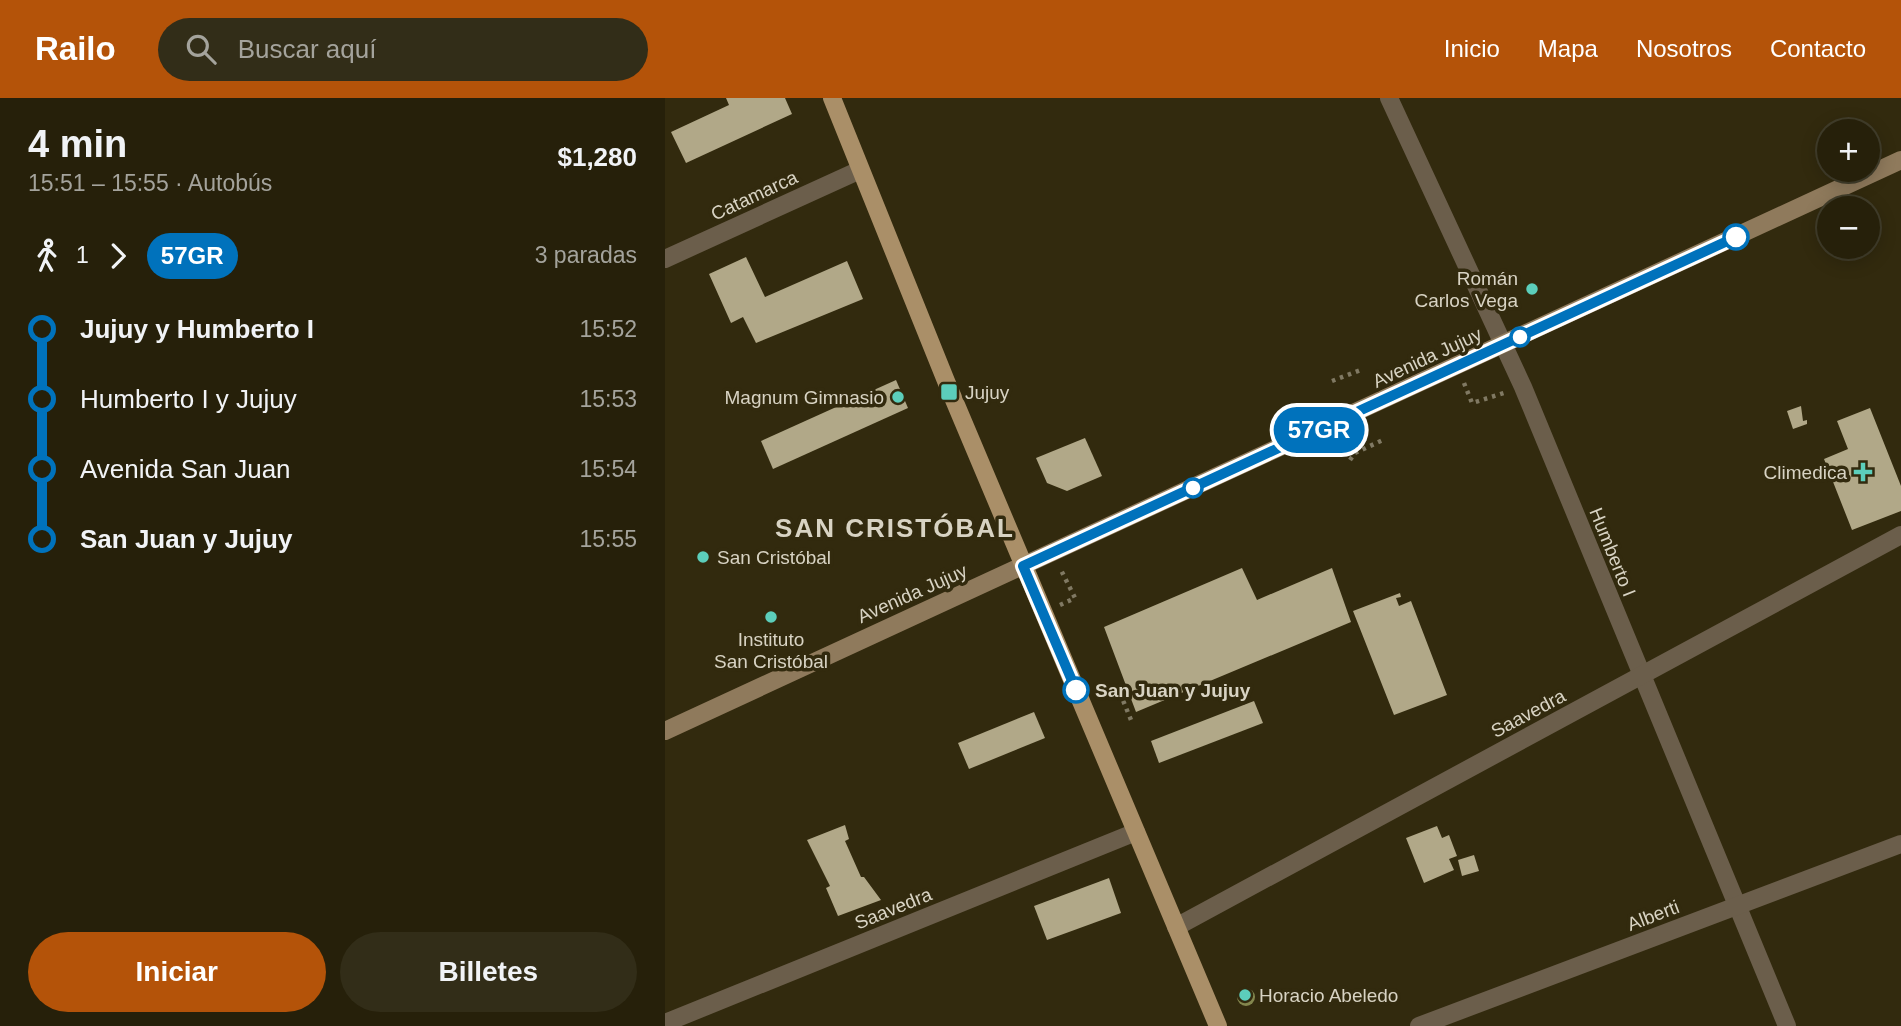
<!DOCTYPE html>
<html lang="es">
<meta charset="utf-8">
<style>
body{margin:0;font-family:Helvetica,sans-serif;background:#322d18;color:#f1f3f6;height:100vh;display:flex;flex-direction:column;font-size:26px;white-space:nowrap}
*{box-sizing:border-box;margin:0}
p{font-size:23px;color:#a4a39c}
.icon{flex:none;width:38px;height:38px;fill:none;stroke:currentColor;stroke-width:2;stroke-linecap:round;stroke-linejoin:round}
.map{position:relative;flex:1;overflow:hidden}
.panel{display:flex;flex-direction:column;background:#26200a;width:665px}
.panel>*{flex:none}
.badge{padding:0 14px;border-radius:23px;font-size:24px;line-height:46px}
.buttons{position:absolute;left:1152px;top:21px;display:grid;gap:14px}
.buttons a{display:grid;place-items:center;width:63px;height:63px;border-radius:50%;background:#26200a;box-shadow:0 4px 18px #0003,0 0 0 2px #423e2b;font-size:35px}
.map>.badge{position:absolute;translate:-50% -50%;box-shadow:0 0 0 4px #fff}
.legs{display:flex;align-items:center;gap:10px;height:77px;padding:0 28px;font-size:23px}
.legs p{margin-inline-start:auto}
.head{display:flex;align-items:center;justify-content:space-between;height:119px;padding:0 28px}
h1{font-size:38px;font-weight:700;line-height:52px}
.button{display:flex;gap:14px;margin-top:auto;padding:14px 28px}
.button a{flex:1;height:80px;border-radius:42px;background:#b45309;color:#fff;font-size:28px;font-weight:700;line-height:80px;text-align:center}
.button a+a{background:#322d18;color:#f1f3f6}
ul{padding:0 28px;list-style:none}
li{display:flex;align-items:center;gap:24px;height:70px;font-size:26px}
li i{display:grid;place-items:center;width:10px;height:100%;margin:0 9px;background:currentColor}
li i::after{content:'';width:18px;height:18px;margin:-9px;border:5px solid;border-radius:50%;background:#26200a}
li p{margin-inline-start:auto}
li:first-child i{background:linear-gradient(#0000 50%,currentColor 0)}
li:last-child i{background:linear-gradient(currentColor 50%,#0000 0)}
header{display:flex;align-items:center;gap:42px;box-sizing:border-box;height:98px;padding:0 35px;background:#b45309;color:#fff}
header strong{font-size:33px}
nav{display:flex;gap:38px;margin-inline-start:auto;font-size:24px}
.search{width:490px;height:63px;background:#322d18;display:flex;align-items:center;gap:18px;box-sizing:border-box;padding:0 24px;border-radius:38px;color:#a4a39c;font-size:26px}
main{display:flex;flex:1;min-height:0}
.map>svg:first-child{display:block}
</style>
<header>
<strong>Railo</strong>
<div class="search"><svg class="icon" aria-label="search" viewBox="0 0 24 24"><circle cx="10" cy="10" r="6"/><path d="M15 15l6 6"/></svg>Buscar aquí</div>
<nav><a>Inicio</a><a>Mapa</a><a>Nosotros</a><a>Contacto</a></nav>
</header>
<main>
<section class="panel">
<div class="head"><div><h1>4 min</h1><p>15:51 – 15:55 · Autobús</p></div><b>$1,280</b></div>
<div class="legs"><svg class="icon" aria-label="walk" viewBox="0 0 24 24"><circle cx="13" cy="4" r="2"/><path d="M13 8l-2 6 4 7M11 14l-3 7M7 12l3-4h3l4 4"/></svg>1<svg class="icon" aria-label="forward" viewBox="0 0 24 24"><path d="M9 5l7 7-7 7"/></svg><b class="badge" style="background:#0072bc;color:#fff">57GR</b><p>3 paradas</p></div>
<ul>
<li><i style="color:#0072bc"></i><b>Jujuy y Humberto I</b><p>15:52</p></li>
<li><i style="color:#0072bc"></i><span>Humberto I y Jujuy</span><p>15:53</p></li>
<li><i style="color:#0072bc"></i><span>Avenida San Juan</span><p>15:54</p></li>
<li><i style="color:#0072bc"></i><b>San Juan y Jujuy</b><p>15:55</p></li>
</ul>
<div class="button"><a>Iniciar</a><a>Billetes</a></div>
</section>
<div class="map">
<svg width="1236" height="928" viewBox="0 0 1236 928">
<rect width="100%" height="100%" fill="#322a0e"/>
<g fill="#b1a888">
<path d="M61,0h59l7,16 -106,49 -15,-31 58,-27z"/>
<path d="M81,159l19,40 82,-36 16,38 -107,44 -13,-26 -12,6 -22,-49z"/>
<path d="M231,282l12,28 -135,61 -12,-28z"/>
<path d="M1136,308l2,15 4,-1v4l-14,5 -6,-18z"/>
<path d="M1205,310l31,78v25l-49,19 -28,-71 24,-10 -11,-28z"/>
<path d="M420,340l17,38 -35,15 -20,-8 -11,-25z"/>
<path d="M577,470l15,32 75,-32 19,54 -215,90 -32,-85z"/>
<path d="M735,495l1,4 -5,1 3,8 12,-5 36,94 -53,20 -41,-104z"/>
<path d="M589,603l9,22 -104,40 -8,-22z"/>
<path d="M369,614l11,26 -76,31 -11,-26z"/>
<path d="M180,727l4,14 -4,2 16,36h3l17,23 -43,16 -12,-28 4,-2 -23,-46z"/>
<path d="M772,728l5,12 7,-3 8,21 -8,3 5,11 -30,13 -18,-45z"/>
<path d="M809,757l5,16 -17,5 -4,-16z"/>
<path d="M444,780l12,35 -74,27 -13,-34z"/>
</g>
<g fill="none" stroke-linecap="round" stroke-linejoin="round">
<g stroke="#807963" stroke-width="4.5" stroke-dasharray="3.5 5" stroke-linecap="butt">
<path d="M667,283l31,-12"/>
<path d="M799,285l8,20 32,-10"/>
<path d="M685,362l5,-7 30,-14"/>
<path d="M395,507l15,-7 -14,-28"/>
<path d="M455,595l11,27"/>
</g>
<g stroke="#6b5e4b" stroke-width="18">
<path d="M724,0l134,289 264,639"/>
<path d="M0,161l195,-89"/>
<path d="M511,829l725,-392"/>
<path d="M0,925l471,-191"/>
<path d="M754,928l482,-182"/>
</g>
<path stroke="#8f7a5c" stroke-width="18" d="M0,633l1236,-571"/>
<path stroke="#aa8f68" stroke-width="18" d="M167,0l114,283 272,645"/>
</g>
<circle fill="#83864d" cx="581" cy="899" r="9"/>
<g fill="none" stroke-linecap="round" stroke-linejoin="round">
<defs>
<path id="line-1" d="M411,592l-53,-124 713,-329"/>
</defs>
<use href="#line-1" stroke="#fff" stroke-width="16"/>
<use href="#line-1" stroke="#0072bc" stroke-width="10"/>
</g>
<g fill="#fff" stroke="#0072bc" stroke-width="3.5">
<circle cx="1071" cy="139" r="12"/>
<circle cx="855" cy="239" r="9"/>
<circle cx="528" cy="390" r="9"/>
<circle cx="411" cy="592" r="12"/>
</g>
<g fill="#5ccebb" stroke="#322a0e" stroke-width="2.5">
<circle cx="867" cy="191" r="7"/>
<rect x="275" y="285" width="18" height="18" rx="3.5"/>
<circle cx="233" cy="299" r="7"/>
<path d="M1194.5 363.5h7v7h7v7h-7v7h-7v-7h-7v-7h7z"/>
<circle cx="38" cy="459" r="7"/>
<circle cx="106" cy="519" r="7"/>
<circle cx="580" cy="897" r="7"/>
</g>
<g text-anchor="middle" stroke-width="7" stroke-linejoin="round" paint-order="stroke">
<g font-size="19" fill="#d8d3c3" stroke="#322a0e">
<text transform="translate(89 97) rotate(-25)" y="7">Catamarca</text>
<text transform="translate(762 259) rotate(-25)" y="7">Avenida Jujuy</text>
<text transform="translate(948 454) rotate(68)" y="7">Humberto I</text>
<text transform="translate(247 495) rotate(-24)" y="7">Avenida Jujuy</text>
<text transform="translate(863 615) rotate(-28)" y="7">Saavedra</text>
<text transform="translate(228 810) rotate(-22)" y="7">Saavedra</text>
<text transform="translate(988 817) rotate(-21)" y="7">Alberti</text>
</g>
<g font-size="19" fill="#d8d3c3" stroke="#322a0e" text-anchor="end">
<text x="853" y="187">Román<tspan x="853" dy="22">Carlos Vega</tspan></text>
<text x="300" y="301" text-anchor="start">Jujuy</text>
<text x="219" y="306">Magnum Gimnasio</text>
<text x="1182" y="381">Climedica</text>
<text x="52" y="466" text-anchor="start">San Cristóbal</text>
<text x="106" y="548" text-anchor="middle">Instituto<tspan x="106" dy="22">San Cristóbal</tspan></text>
<text x="594" y="904" text-anchor="start">Horacio Abeledo</text>
</g>
<g font-size="19" font-weight="bold" fill="#d8d3c3" stroke="#322a0e" text-anchor="start">
<text x="430" y="599">San Juan y Jujuy</text>
</g>
<g font-size="26" font-weight="bold" letter-spacing="2" fill="#d8d3c3" stroke="#322a0e">
<text x="230" y="439">SAN CRISTÓBAL</text>
</g>
</g>
</svg>
<div class="buttons">
<a>+</a>
<a>−</a>
</div>
<b class="badge" style="left:654px;top:332px;background:#0072bc;color:#fff">57GR</b>
</div>
</main>
